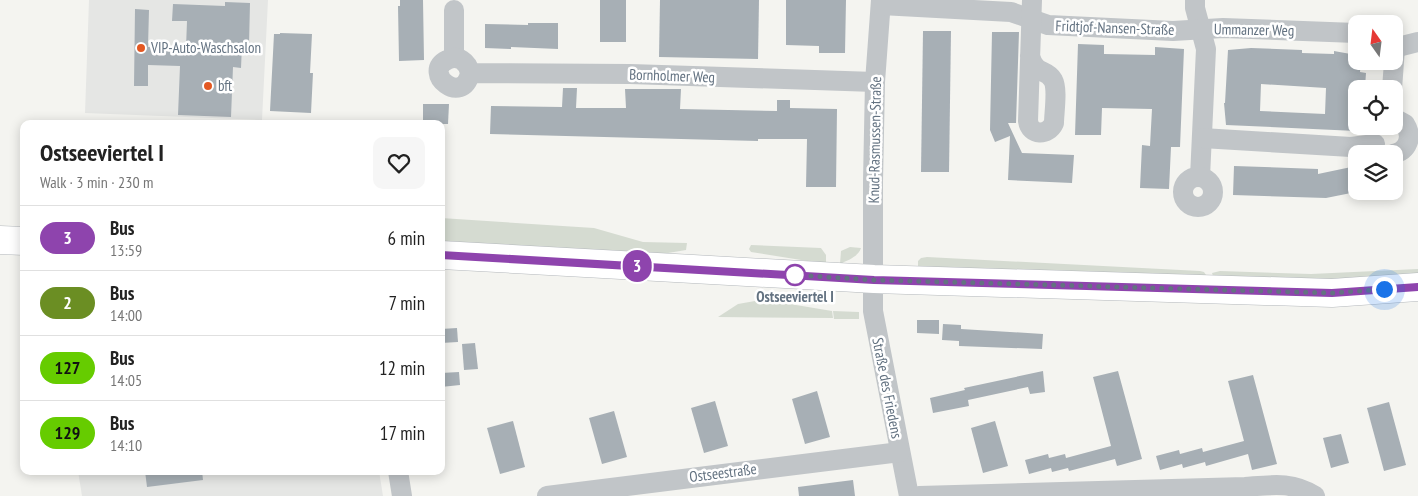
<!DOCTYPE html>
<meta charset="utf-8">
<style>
body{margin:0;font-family:"PT Sans Narrow",sans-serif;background:#f6f6f6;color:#222;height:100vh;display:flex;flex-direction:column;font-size:19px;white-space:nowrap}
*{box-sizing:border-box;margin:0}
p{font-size:16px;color:#767676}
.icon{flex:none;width:28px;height:28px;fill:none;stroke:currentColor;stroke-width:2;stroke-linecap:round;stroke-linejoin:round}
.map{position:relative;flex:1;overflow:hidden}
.sheet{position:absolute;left:20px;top:120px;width:425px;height:355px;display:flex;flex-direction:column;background:#fff;border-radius:10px;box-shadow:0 2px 12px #0003}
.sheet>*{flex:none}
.badge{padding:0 10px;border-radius:16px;font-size:18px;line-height:32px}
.needle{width:32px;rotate:346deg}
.tools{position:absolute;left:1348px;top:15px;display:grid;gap:10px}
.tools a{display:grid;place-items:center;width:55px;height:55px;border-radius:10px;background:#fff;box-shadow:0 2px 12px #0003;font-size:25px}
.you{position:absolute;width:25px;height:25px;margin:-12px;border:4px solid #fff;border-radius:50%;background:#1a73e8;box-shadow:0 0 0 8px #1a73e833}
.map>.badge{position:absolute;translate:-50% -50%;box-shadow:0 0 0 2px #fff}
.round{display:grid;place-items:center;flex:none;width:52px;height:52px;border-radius:10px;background:#f6f6f6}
.headline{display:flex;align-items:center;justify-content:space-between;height:85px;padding:0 20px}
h1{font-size:24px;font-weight:600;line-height:38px}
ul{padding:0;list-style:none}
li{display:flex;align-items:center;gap:15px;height:65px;padding:0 20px;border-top:1px solid #e0e0e0}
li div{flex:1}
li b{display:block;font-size:19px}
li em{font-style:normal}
li .badge{min-width:55px;font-weight:700;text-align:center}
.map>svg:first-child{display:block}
</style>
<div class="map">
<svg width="1418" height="496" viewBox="0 0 1418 496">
<rect width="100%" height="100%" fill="#f4f4f0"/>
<g fill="#e5e6e4">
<path d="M89,0h179l-6,120 -177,-7z"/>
<path d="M78,471h301l4,25h-301z"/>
</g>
<g fill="#d5dbd1">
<path d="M441,218l153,10 49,14 44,1 -1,7 -48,8 -197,-12z"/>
<path d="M751,245l70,3 5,7v9l-75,-12 -2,-3z"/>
<path d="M850,247l11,1c-3,9 -13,12 -21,16l1,-13z"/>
<path d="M927,257l273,14 4,1 2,3 -1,4 -283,-11 -4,-2v-5l3,-3z"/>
<path d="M1418,269v11l-204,-1 -2,-6 8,-2 91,3z"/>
<path d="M755,301l23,1 54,9 1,7 -115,-1 20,-13z"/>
<path d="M833,311l26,1v7h-25z"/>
</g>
<g fill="#a7afb5" fill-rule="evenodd">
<path d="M400,0h23l1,60 -25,1 -1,-55h2z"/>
<rect x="600" y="0" width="26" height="42"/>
<path d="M660,0h99l-1,59 -99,-2z"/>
<path d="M786,0h60l-1,53h-26v-7l-33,-1z"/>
<path d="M225,2l25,1 -1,42h-7l-1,23 -8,-1 -2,50 -53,-2 2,-49 -32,-1v21h-14l1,-77 14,1 -1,37 38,1 1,-27h-15l1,-17 52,2z"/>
<path d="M528,23h30v26l-47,-2v2l-26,-1v-24l43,1z"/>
<path d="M923,31h28l-2,141h-28z"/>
<path d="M992,32h27l-3,91h-8l14,30 52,2 -2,28 -64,-3 2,-44 -15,6 -5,-12z"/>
<path d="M280,33l32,1 -2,39h3l-2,40 -41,-2 4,-77h6z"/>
<path d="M1078,44l26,1v9l51,1v-8l29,2 -4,98h-9l-2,42 -29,-1 2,-43 8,1 2,-37 -50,-1 -1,27h-26z"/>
<path d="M1251,48l51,2v3l32,1v-3l22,4v6h5l-1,11 6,1 -1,14 -5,-1v3h-4v42l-130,-6 -2,-22h1l3,-53zM1261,84l65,4 -1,26 -65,-3z"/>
<path d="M563,88h14l-1,20h50l-1,-19h56l-1,20 97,2v-11h13v8l47,1 -1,78h-30l1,-48h-49v2l-268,-7 1,-28 71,1z"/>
<path d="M423,104h26l-1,20h-25z"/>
<path d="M1234,166l84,3v5l38,-8v26l-30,6 -93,-3z"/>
<path d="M917,320h22v14l-22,-1z"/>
<path d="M943,324l18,1v4l82,5 -1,15 -83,-3v-5l-17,-1z"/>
<path d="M457,328l1,14 -17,1v-14z"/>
<path d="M475,343l3,26 -14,1 -2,-26z"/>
<path d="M1043,371l2,21 -15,2 -2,-7 -60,13 1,6 -36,7 -3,-15 35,-8 -1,-2z"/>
<path d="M1118,371l24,88 -25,7 -2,-7 -46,12 -1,-3 -16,4 -1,-4 -22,6 -4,-14 23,-6 1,4 16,-4 1,4 45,-12 -18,-69z"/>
<path d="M459,372l1,13 -19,2v-14z"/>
<path d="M1253,375l24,89 -25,6 -4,-16 -42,12 -1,-4 -22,6 -1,-4 -22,6 -4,-14 23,-6 1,4 22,-6 1,4 41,-11 -16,-60z"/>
<path d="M817,391l13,46 -25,7 -13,-45z"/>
<path d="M715,401l13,45 -24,7 -13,-45z"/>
<path d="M1389,402l17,63 -22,6 -17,-63z"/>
<path d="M614,411l13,46 -25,7 -13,-46z"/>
<path d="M513,421l12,46 -25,7 -13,-46z"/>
<path d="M995,421l13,45 -25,7 -12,-45z"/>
<path d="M1341,434l8,29 -18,5 -8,-30z"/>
<path d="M145,471h57l1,9 -56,7z"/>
<path d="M853,480l2,16h-56l-1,-9z"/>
</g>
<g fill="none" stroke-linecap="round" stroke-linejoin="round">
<defs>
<g id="secondary">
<path d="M0,240l24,1"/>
<path d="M441,255l433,24 458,14 86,-6"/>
</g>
</defs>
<use href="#secondary" stroke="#b4b8bc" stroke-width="29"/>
<g stroke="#c1c5c8" stroke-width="20">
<path d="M881,0l-6,82 -2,99v130l36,185"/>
<path d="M1195,0v8l11,41 -6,128"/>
<path d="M881,5l130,7 37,13 125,6 50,-3 133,5"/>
<path d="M454,10v48"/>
<path d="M1394,48l24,-6"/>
<path d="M1030,56c6,20 16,12 23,24 5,9 1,33 1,43 -6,13 -24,13 -26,-2l4,-121"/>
<path d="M470,73c-7,34 -49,0 -23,-13 11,-6 21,2 23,13l160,1 245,8"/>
<path d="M1392,89l3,-41"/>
<path d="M1202,138l149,9 24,-3"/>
<path d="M1393,154c15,-3 20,-17 12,-30l-11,-6"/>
<circle cx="1198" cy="192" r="15"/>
<path d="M398,471l4,25"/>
<path d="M547,496l353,-44"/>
<path d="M919,496l326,-9c26,-2 47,-6 70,9"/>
</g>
<use href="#secondary" stroke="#fff" stroke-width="28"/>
</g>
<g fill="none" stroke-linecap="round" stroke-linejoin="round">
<defs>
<path id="line" d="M441,255l433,25 458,13 86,-6"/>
</defs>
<use href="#line" stroke="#fff" stroke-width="11"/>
<use href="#line" stroke="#8e44ad" stroke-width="8"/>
<path stroke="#637281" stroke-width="5" stroke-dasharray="0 9" d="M795,275h-1l80,5 458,13 52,-4"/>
</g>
<g fill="#e35822" stroke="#fff" stroke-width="2">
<circle cx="141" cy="48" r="5"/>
<circle cx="208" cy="86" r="5"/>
</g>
<circle fill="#fff" stroke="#8e44ad" stroke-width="2.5" cx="795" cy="275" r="10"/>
<g text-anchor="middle" stroke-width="5" stroke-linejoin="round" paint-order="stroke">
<g font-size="15" fill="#637281" stroke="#fff">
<text transform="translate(1115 28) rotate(2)" y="5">Fridtjof-Nansen-Straße</text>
<text transform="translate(1254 30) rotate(1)" y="5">Ummanzer Weg</text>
<text transform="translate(672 76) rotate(2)" y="5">Bornholmer Weg</text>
<text transform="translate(875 140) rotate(-89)" y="5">Knud-Rasmussen-Straße</text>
<text transform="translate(887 388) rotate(79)" y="5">Straße des Friedens</text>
<text transform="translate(723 473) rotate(-7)" y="5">Ostseestraße</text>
</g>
<g font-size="15" fill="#637281" stroke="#fff" text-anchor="start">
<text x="151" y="53">VIP-Auto-Waschsalon</text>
<text x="218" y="91">bft</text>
</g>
<g font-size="15" font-weight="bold" fill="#637281" stroke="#fff">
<text x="795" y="302">Ostseeviertel I</text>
</g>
</g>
</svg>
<div class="tools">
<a><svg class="needle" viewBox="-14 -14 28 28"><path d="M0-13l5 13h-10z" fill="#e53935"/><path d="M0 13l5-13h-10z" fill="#767676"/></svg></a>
<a><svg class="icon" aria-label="locate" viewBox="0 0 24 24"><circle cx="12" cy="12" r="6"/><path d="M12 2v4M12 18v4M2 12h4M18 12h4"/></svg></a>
<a><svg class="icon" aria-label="layers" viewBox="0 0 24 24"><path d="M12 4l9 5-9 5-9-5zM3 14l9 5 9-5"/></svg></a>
</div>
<div class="you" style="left:1384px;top:289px"></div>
<b class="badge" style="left:637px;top:266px;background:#8e44ad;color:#fff">3</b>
<section class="sheet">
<div class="headline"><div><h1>Ostseeviertel I</h1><p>Walk · 3 min · 230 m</p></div><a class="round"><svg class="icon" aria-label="heart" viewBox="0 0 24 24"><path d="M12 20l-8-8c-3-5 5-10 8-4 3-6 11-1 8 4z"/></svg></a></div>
<ul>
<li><span class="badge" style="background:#8e44ad;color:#fff">3</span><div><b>Bus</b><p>13:59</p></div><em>6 min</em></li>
<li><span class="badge" style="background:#6b8e23;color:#fff">2</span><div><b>Bus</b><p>14:00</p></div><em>7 min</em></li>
<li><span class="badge" style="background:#6c0;color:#111">127</span><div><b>Bus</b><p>14:05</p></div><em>12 min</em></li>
<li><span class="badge" style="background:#6c0;color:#111">129</span><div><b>Bus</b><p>14:10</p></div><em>17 min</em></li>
</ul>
</section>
</div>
